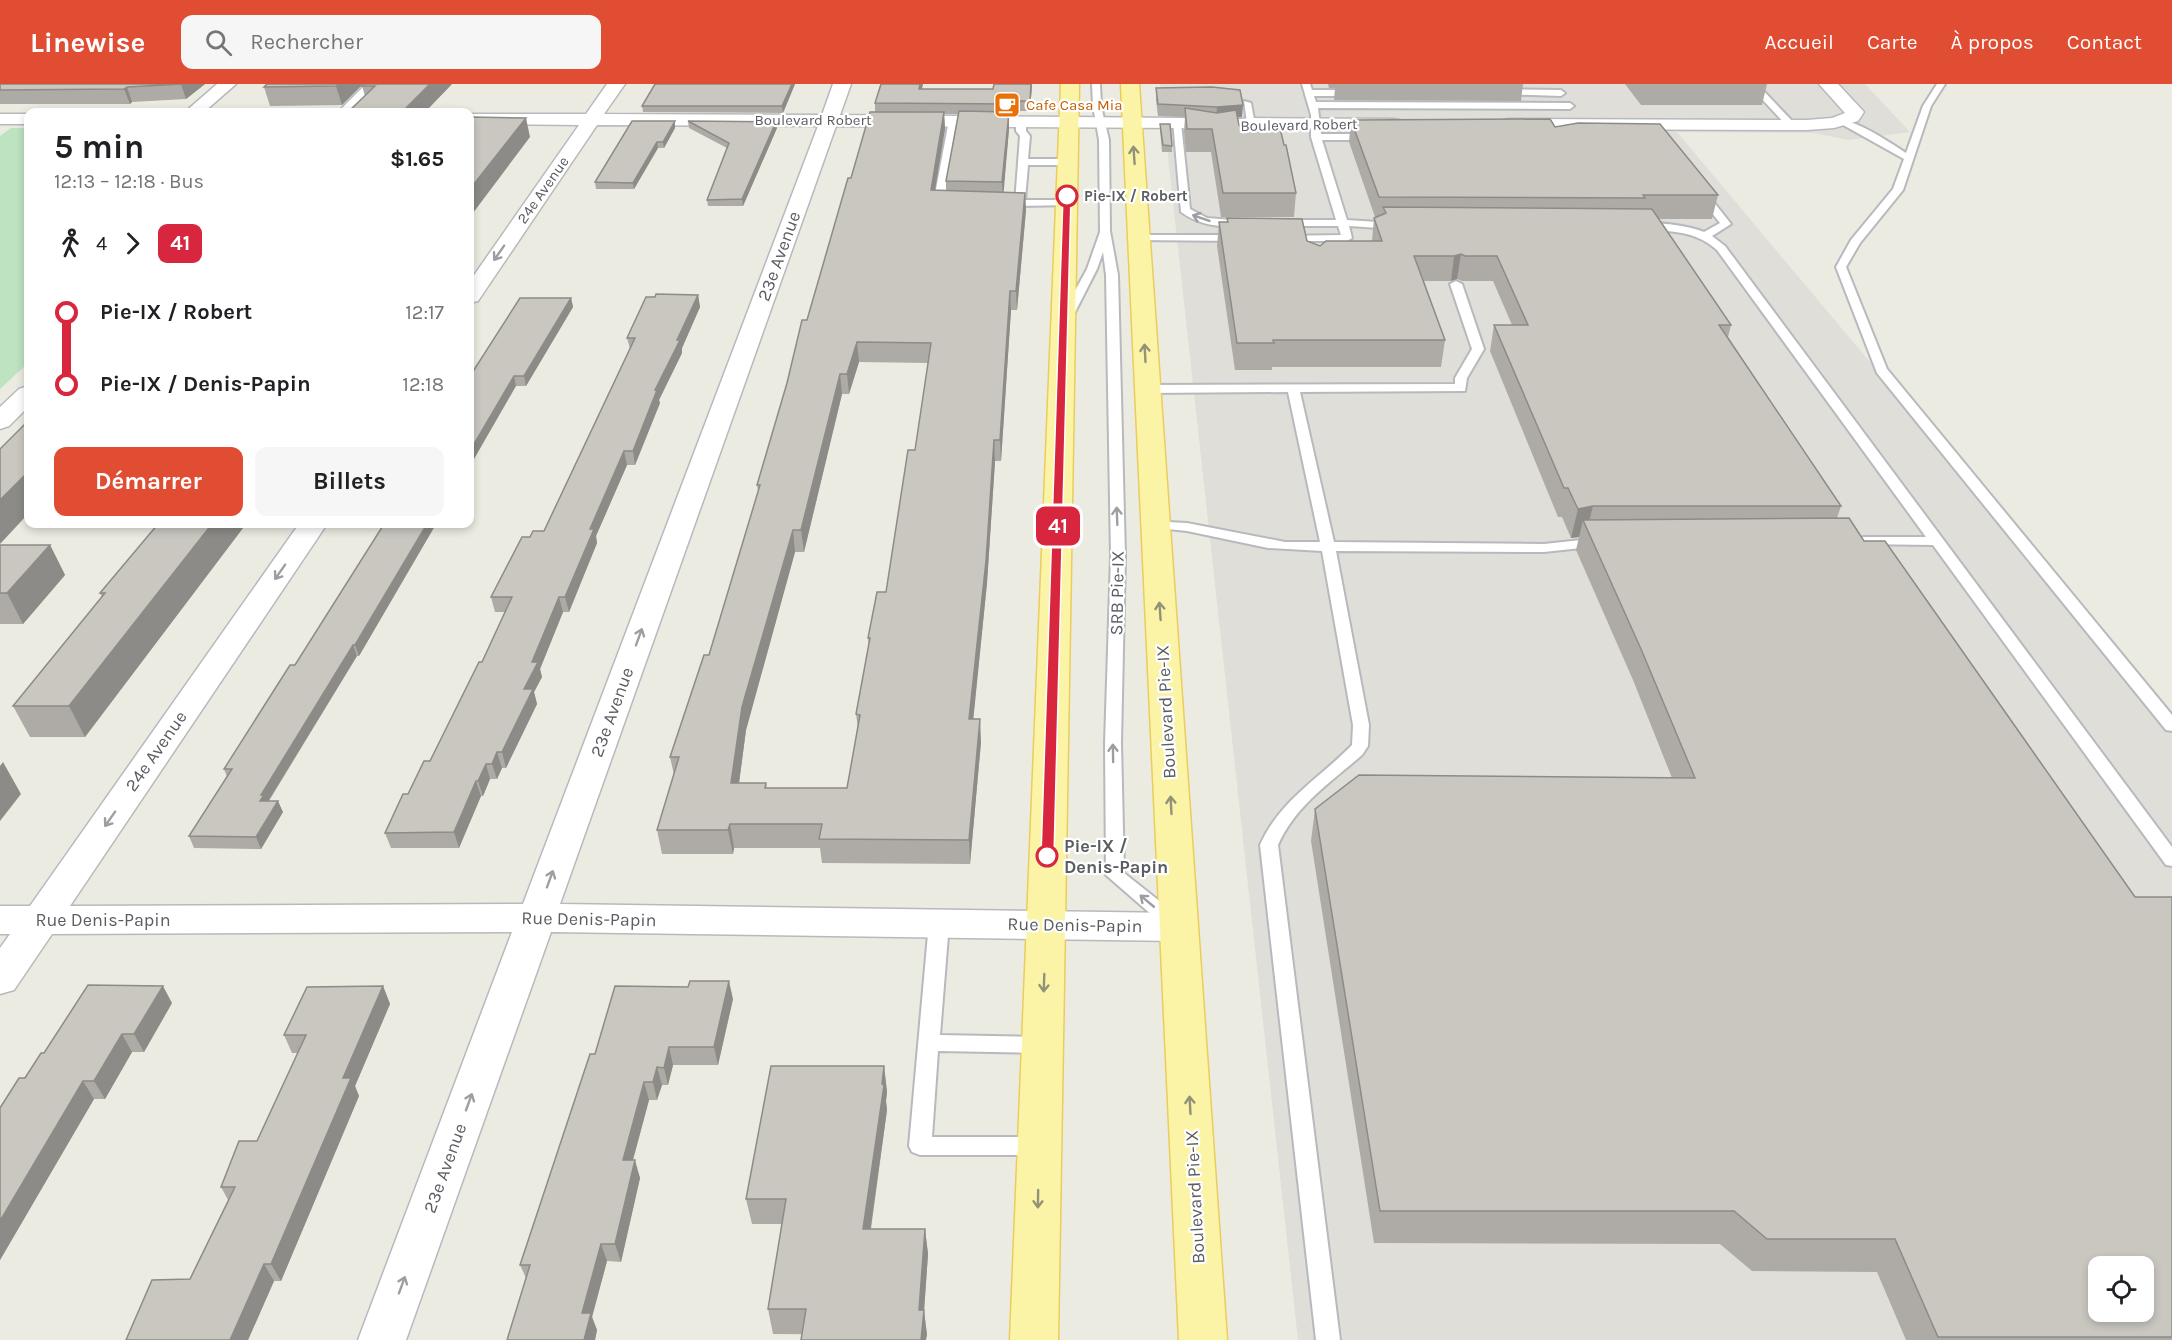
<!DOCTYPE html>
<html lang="fr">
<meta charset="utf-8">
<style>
body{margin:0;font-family:Karla,sans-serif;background:#f6f6f6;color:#202124;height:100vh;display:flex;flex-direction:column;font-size:22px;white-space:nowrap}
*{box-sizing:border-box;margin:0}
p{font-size:20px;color:#757577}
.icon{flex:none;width:33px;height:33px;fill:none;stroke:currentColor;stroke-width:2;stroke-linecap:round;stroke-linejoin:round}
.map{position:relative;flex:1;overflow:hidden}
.details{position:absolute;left:24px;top:24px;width:450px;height:420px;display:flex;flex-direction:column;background:#fff;border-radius:12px;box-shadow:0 3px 9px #0003}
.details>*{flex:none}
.badge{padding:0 12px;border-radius:9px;font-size:21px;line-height:39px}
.fabs{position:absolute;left:2088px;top:1172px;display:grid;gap:12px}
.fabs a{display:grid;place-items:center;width:66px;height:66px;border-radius:12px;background:#fff;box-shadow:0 3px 9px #0003;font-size:30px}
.map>.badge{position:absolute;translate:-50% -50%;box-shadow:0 0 0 3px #fff}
.legs{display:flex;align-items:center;gap:9px;height:66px;padding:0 30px;font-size:20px}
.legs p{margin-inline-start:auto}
.headline{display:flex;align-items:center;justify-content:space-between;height:102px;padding:0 30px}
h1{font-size:33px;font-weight:700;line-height:45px}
.cta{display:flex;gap:12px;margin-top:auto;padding:12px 30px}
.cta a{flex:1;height:69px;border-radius:12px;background:#e14d33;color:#fff;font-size:24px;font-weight:700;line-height:69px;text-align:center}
.cta a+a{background:#f6f6f6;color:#202124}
ul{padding:0 30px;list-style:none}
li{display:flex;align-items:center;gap:21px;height:72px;font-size:22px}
li i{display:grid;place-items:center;width:9px;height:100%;margin:0 8px;background:currentColor}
li i::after{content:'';width:15px;height:15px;margin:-8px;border:4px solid;border-radius:50%;background:#fff}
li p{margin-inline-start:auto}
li:first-child i{background:linear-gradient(#0000 50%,currentColor 0)}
li:last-child i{background:linear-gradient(currentColor 50%,#0000 0)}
header{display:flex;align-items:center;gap:36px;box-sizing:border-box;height:84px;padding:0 30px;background:#e14d33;color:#fff}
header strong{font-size:28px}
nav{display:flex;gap:33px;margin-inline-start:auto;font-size:21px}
.search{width:420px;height:54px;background:#f6f6f6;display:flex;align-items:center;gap:15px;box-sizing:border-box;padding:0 21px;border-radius:12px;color:#757577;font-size:22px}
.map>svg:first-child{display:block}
</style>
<header>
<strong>Linewise</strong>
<div class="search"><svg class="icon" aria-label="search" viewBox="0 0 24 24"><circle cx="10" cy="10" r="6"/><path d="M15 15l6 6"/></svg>Rechercher</div>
<nav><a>Accueil</a><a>Carte</a><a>À propos</a><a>Contact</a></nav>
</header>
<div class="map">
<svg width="2172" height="1256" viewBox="0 0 2172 1256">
<rect width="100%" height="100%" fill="#ecebe1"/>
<path fill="#e0ded9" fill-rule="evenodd" d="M1160,0h705l45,48 -61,8 -36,-7 -136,-1 495,590v618h-874zM2098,1182h46v45h-46z"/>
<path fill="#bee3c1" d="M11,44h17v235l-28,26v-253z"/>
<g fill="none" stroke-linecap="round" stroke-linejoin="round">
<defs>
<g id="lane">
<path d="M1092,0h8l1,22 8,34 1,91 8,44 7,281 -4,187 3,130 58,46 3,5 -3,5 -7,2 -7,-2 -62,-54 -1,-132 6,-187 -5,-281 -3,-23 -6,17 -26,51 -6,3 -6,-3 28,-51 13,-37 -1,-92 -6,-34z"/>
<path d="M1302,0h8l2,6h44l4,3 -4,3h-42l2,6 254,1 4,3 -4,3 -252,-1 3,26h49l5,3 -5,3h-48l25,80 47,3 5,3 -5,3 -45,-3 3,12 -5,3h-63l-4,-1v-4l61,-1 -3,-9h-56l-5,-3 5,-3h54l-25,-83v-22z"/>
<path d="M1748,0h9l37,39v4h-6z"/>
<path d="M1937,0h8l-14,22 -28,84 -43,53 -14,24 41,102 285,346v16l-6,-1 -289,-357 -41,-106 15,-27 42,-51 11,-30 -68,-38c12,-7 58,24 70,32l17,-47z"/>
<path d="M1501,5l60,1 4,3 -4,3 -63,-2 -1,-2z"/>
<path d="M1244,17l7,2 4,22 -8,-2z"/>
<path d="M954,33l5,3 -15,82 5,3 -11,3 -5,-3 16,-85z"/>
<path d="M1021,33l5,3v11l4,5 -2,23h40l5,3 -5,3h-40l-3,35h42l5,3 -1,2 -51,1 -5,-3 5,-67 -4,-5v-11z"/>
<path d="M1173,37l8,2 9,86 17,9 38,3v4c-22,4 -46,0 -64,-13z"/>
<path d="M1701,106l4,1 26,33 -19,12 13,10 447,601v19l-6,-1 -233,-320 -75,-1 -2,-3 7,-4h63l-209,-287c-21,-19 -45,-19 -73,-20l-5,-3c11,-8 51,-1 65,5l16,-9 -24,-30z"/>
<path d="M1139,151h101l5,3 -5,3 -105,-1v-4z"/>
<path d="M1456,197l6,3 22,65 -17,29 -2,13 -165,1 34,150 210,2 56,-6 7,4 -7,4 -56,6 -208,-1 33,174 -1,21 -6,9c-31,27 -67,51 -84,90l62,495h-24l-56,-495c20,-45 59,-66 92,-100l1,-20 -31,-174 -54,-3 -81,-17 -38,-4 -2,-3 2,-3 38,2 98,19h35l-32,-150 -141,1 -6,-4 6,-4 308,-1v-6l17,-29 -22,-65z"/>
<path d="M939,832l7,2 3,5 -9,112 102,2 7,2 3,6 -3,6 -7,2 -104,-2 -6,86h107l8,3 3,6 -3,6 -8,3h-119l-8,-3 -3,-6 20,-223 3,-5z"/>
</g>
<g id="street">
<path d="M217,0h19l-32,28h-19z"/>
<path d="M366,0h19l-28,28h-19z"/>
<path d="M607,0h18l-21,30 218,1 11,-31h18l-11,31 342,3 34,3 36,-3 142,1 6,1 3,4 -3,4 -6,1 -142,-1 -36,5 -34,-5 -346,-2 -276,778 618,9 14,4 5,10 -5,10 -14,4 -627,-9 -145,408h-48l154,-408 -460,2 -38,56 -14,4v-46l10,-14h-10v-28h30l269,-382h28l-257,382 453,-2 295,-778 -221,-1 -119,176 -8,2v-22l109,-156 -109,-1v-10h116z"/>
<path d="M1819,0h19l26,28 -6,9 -24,7 -27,2 -298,-1 -6,-1 -3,-4 3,-4 6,-1 298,1 25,-2 13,-5z"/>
<rect x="0" y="30" width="28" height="10"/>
<path d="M28,302v21l-19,19 -9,3v-22l19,-18z"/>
</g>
<g id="primary">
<path d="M1061,0h18l-21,1256h-48z"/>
<path d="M1121,0h18l88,1256h-48z"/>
</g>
</defs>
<use href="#lane" stroke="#b7b9bd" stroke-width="4"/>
<use href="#street" stroke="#b7b9bd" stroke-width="3"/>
<use href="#primary" stroke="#eacd5c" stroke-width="3"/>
<use href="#lane" fill="#fff" fill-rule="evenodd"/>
<use href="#street" fill="#fff" fill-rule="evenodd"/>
<use href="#primary" fill="#fbf4a7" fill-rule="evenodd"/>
</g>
<g fill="#aeaba6" fill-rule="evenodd">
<path d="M0,0h205l-19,15 -54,3 -2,2h-130z"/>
<path d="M363,0l-21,21 -72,1 -6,-19z"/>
<path d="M364,0h88l-27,28h-77l17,-16 -3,-10z"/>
<path d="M795,0l-12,29 -140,-1 -1,-6z"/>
<path d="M923,0l-1,5h71l1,-5h38l-2,27h-19v3h-2v15l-6,63 22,1 1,17 -9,100h-6l-10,151h-6l-8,122 -14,136 8,23 -11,122 -148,-1 -2,-15h-86l-1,6h-71l-5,-24 17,-55 -4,-18 39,-102 49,-164 -1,-6 50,-165 44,-142 24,-66v-9zM944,30h14l-12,67v10l-11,-1 10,-61zM859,278l69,1 -13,87 -29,142 -18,46 1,8 -13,68 2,15 -11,59h-80l-1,-5h-27l7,-53 49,-178h9l38,-158h7z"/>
<path d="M1328,0h195l-2,17 -187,-1 1,-12h-6z"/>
<path d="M1625,0h142l-5,21h-121z"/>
<path d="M1212,3l30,30h-5l2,8 57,68 -2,24h-73l-10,-65h-25l-2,-21 1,-14 -27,-1 -2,-16v-12z"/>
<path d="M1351,36l204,7 163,68 -6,24h-53l72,106 -3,12 113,169 -4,12 27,23 271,356h37v443h-266l-29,-68 -125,-1 -32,-27 -346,-1 -63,-402 4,-32 357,-31 -39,-98 -57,-130 3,-13 -8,1 -9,-21h-4l-68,-166 4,-26h18l-19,-44h-31l-5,-2 -6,2h-27l21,59 -4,27h-169v3h-37l-18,-124 2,-24h8v-4l80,23 13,5 52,-5 2,-23 1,-1 -26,-75z"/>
<path d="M688,37l88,1 1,6 -34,78h-35l-1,-6 20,-52 -38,-20z"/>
<path d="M1160,40l12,22v6h-10l-2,-22z"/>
<path d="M675,44l-11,20h-6l-24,41h-38l-1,-7z"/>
<path d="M698,211l2,12 -18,41v5l-23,47 1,3 -25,62h-8l-31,71 1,7 -28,69h-6l-23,57 2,8 -8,15 3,12 -31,64h-4l-5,11h-7l-7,17h-2l-22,52h-68l-6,-15 23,-39 22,-33 52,-99 23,-50h-10l-4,-15 39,-60 14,-6 86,-182 -3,-11z"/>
<path d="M571,214l2,9 -47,79h-10l-46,-10z"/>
<path d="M158,440h88l-161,213h-55l-17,-31 89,-109 -2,-4z"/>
<path d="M384,440h52l-77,132h-2l-88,145 14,11 -22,37 -67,-1 -5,-12 38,-59 -3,-8 71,-104z"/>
<path d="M0,461h50l15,30 -42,49h-23z"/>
<path d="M383,902l7,18 -35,82 4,10 -78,185h-7l-26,59h-122l64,-61 38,-79 -7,-13 36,-46 41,-88h-6l-8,-18z"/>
<path d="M733,915l-15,66h-45l-5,20h-6l-5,15h-8l-16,60 7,18 -19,84 -14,-1 -15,56 5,13 -2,10h-88l19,-62 -6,-13 75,-211z"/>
<path d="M172,919l-28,49h-12l-27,47h-11l-94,161v-152l44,-55z"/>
<path d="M884,982l3,26 -1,9 1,9 -16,119h54l3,25 -4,57 3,24 -154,-1 -5,-25 14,-85h-30l-6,-25z"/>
</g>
<g fill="#8d8b87">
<path d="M181,0h24l-19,15z"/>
<path d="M339,0h24l-21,21 -6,-19z"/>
<path d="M430,0h22l-27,28h-23z"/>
<path d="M792,0h3l-12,29 -1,-7z"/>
<path d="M920,0h3l-4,15v-10z"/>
<path d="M1031,0h1l-2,27v-10z"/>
<path d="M127,3l5,15 -2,2 -6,-15z"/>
<path d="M1243,21l-1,12 -26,2 1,-12z"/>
<path d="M944,28l1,17 -13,79 -1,-18z"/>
<path d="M1009,28v17l-6,71 -1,-18z"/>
<path d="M526,34l4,19 -60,80v-28z"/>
<path d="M675,37v7l-11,20 -1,-6z"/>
<path d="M776,38l1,6 -34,78 -1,-7z"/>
<path d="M657,58l1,6 -24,41 -1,-6z"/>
<path d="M1025,109l1,17 -9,100 -1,-19z"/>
<path d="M1461,170l-4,25 -6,2 3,-25z"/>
<path d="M1010,207l1,19 -10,151 -1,-21z"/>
<path d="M698,211l2,12 -18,41v5l-23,47 1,3 -25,62 -2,-14 22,-61z"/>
<path d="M571,214l2,9 -47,79 -2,-10z"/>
<path d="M857,258l2,20 -10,32 -2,-20z"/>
<path d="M840,290l2,20 -38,158 -3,-22z"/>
<path d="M514,292l2,10 -46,80v-15z"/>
<path d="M994,356l1,21 -8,122 -16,159 -2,-23z"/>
<path d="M624,367l3,14 -31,71 1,7 -28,69 -4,-15 25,-68z"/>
<path d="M28,388v42l-28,30v-44z"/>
<path d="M1593,422l-6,24 -4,-10 -4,17 -8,1 7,-29z"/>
<path d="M212,440h34l-161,213 -16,-31z"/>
<path d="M427,440h9l-77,132 -4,-11z"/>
<path d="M793,446l2,22 -49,178 -10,76 -5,-23 11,-76z"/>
<path d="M50,461l15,30 -42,49 -16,-31z"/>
<path d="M559,513l4,15 -23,57 2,8 -8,15 3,12 -31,64 -4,-16 30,-90z"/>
<path d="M353,561l4,11 -90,147 -7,-2 1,-6z"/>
<path d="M980,635l1,23 -11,122 -1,-24z"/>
<path d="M497,668l5,16 -5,11 -5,-15z"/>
<path d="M3,678l18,32 -21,27v-55z"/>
<path d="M486,680l4,15 -7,17 -5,-15z"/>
<path d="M476,697l5,15 -22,52 -5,-16z"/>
<path d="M278,717l5,11 -22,37 -5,-12z"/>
<path d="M730,740l4,24 -1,6 -5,-24z"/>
<path d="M729,897l4,18 -15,66 -4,-18z"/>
<path d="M163,902l9,17 -28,49 -10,-18z"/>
<path d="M383,902l7,18 -35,82 4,10 -78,185 -10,-17 72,-186z"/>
<path d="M122,950l10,18 -27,47 -11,-18z"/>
<path d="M669,963l4,18 -5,20 -4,-17z"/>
<path d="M884,982l3,26 -1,9 1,9 -20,144 -4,-25z"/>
<path d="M657,983l5,18 -5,15 -4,-18z"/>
<path d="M83,997l11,18 -94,161v-39z"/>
<path d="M644,998l5,18 -21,78 -5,-18z"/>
<path d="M635,1076l5,18 -19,84 -6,-18z"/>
<path d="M925,1145l3,25 -4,57 3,24 -1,5h-5l-2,-30z"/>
<path d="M601,1160l6,17 -15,56 5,13 -2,10h-11l-2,-27z"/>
<path d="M264,1180l10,17 -26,59h-18z"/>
</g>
<g fill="#cac7c1" stroke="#8d8b87" stroke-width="1.5" fill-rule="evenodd">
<path d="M0,0h182l-55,3 -3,2 -124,1z"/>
<path d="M267,0h72l-3,2 -72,1z"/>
<path d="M364,0h66l-28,28h-54l27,-26h-13z"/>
<path d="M655,0h137l-10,22h-140z"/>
<path d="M881,0h39l-1,5h74l1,-5h37l-1,17h-19l-1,3 -135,-1z"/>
<path d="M1212,3l28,3 3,15 -26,2 -59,-3 -2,-16z"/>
<path d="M1185,24l32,5 19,-3 3,15 6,4 9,-5h25l5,21h2l10,48h-73l-11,-64h-25z"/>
<path d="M959,27l50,1 -7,70 -56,-1z"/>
<path d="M870,28h74l-13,78 94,3 -9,98h-6l-10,149h-6l-8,121 -17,158h11l-11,121 -150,-1 3,-15h-92l-2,6h-71l22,-73h-9l34,-102h5l51,-170h-3l30,-102 15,-63h5l41,-142h3zM857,258l74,1 -16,107h-7l-22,142h-9l-9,46h2l-14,76 4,1 -13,73h-82l1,-5h-35l11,-76 51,-177h8l39,-156h7z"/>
<path d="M470,33l56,1 -56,71z"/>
<path d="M1550,35l5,8 23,-4 82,1 58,71h-75l2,3 -266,-1 -28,-77z"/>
<path d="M632,37h43l-12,21h-6l-24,41 -38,-1z"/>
<path d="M688,37l88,1 -34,77 -35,1 22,-57z"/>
<path d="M1160,40h10l2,22 -9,-1z"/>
<path d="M1383,123l269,2 79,116h-12l122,181h-248l-15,3 -10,-21h-4l-70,-163h34l-31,-69h-32l-4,-2 -7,2h-40l31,84h-172l1,3h-37l-18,-121h9l-1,-4 75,1 5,22 13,5 6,-5h56l-8,-23 12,-5z"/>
<path d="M656,210l42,1 -21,45h3l-25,50h2l-24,61h-9l-34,78h4l-29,68h-6l-27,65h6l-14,27h9l-31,63h-5l-5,12h-6l-8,17h-2l-22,51 -69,1 18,-39h5l16,-33h6l49,-99h3l30,-65h-21l31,-60h8l3,-6h11l91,-193h-8l19,-41h9z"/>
<path d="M520,214h51l-47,78h-10l-44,75v-75z"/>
<path d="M28,337v51l-28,28v-51z"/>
<path d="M1849,434l15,23h21l250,356h37v440h-234l-43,-98h-128l-33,-28h-354l-65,-402 44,-34 336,3 -54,-129 -58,-129zM2098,1182h46v45h-46z"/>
<path d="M158,440h54l-143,182h-56l92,-113h-5z"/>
<path d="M384,440h43l-72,121h-2l-92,150h3l-4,6h18l-22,36 -67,-1 43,-67h-8l66,-104h5z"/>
<path d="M0,461h50l-43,48h-7z"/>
<path d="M690,897h39l-15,66h-45l-5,21 -7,-1 -4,15h-9l-21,78h12l-20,84h-14l-19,69h9l-7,27h-77l23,-75h-10l70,-211h5l20,-68 73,1z"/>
<path d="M88,901l75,1 -29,48h-12l-28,47h-11l-83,140v-113l19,-30h6l16,-25h3z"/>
<path d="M383,902l-40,92h8l-80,186h-7l-34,76h-104l26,-60 38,-1 45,-92h-14l18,-46h18l49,-106h-22l23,-48z"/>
<path d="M771,982h113l-2,18 2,1 -21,144h62l-6,81h5l-3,30h-120l5,-31h-38l18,-110h-40z"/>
</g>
<defs><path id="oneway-shaft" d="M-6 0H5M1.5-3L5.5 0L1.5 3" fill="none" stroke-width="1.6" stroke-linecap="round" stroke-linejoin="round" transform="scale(1.5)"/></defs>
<g stroke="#92927a">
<use href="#oneway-shaft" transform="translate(1134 71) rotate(-94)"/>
<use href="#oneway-shaft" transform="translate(1145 269) rotate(-93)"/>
<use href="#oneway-shaft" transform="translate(1160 527) rotate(-94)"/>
<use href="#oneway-shaft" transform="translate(1171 721) rotate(-93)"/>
<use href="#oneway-shaft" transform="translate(1044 899) rotate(92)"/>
<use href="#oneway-shaft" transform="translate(1190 1021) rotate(-93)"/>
<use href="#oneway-shaft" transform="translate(1038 1115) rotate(91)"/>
</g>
<g stroke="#9c9ea1">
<use href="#oneway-shaft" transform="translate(1201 134) rotate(-161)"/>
<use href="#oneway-shaft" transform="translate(499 169) rotate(125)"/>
<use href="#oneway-shaft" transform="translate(1117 432) rotate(-92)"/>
<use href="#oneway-shaft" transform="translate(280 488) rotate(125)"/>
<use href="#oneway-shaft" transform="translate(639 553) rotate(-70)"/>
<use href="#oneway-shaft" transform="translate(1113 669) rotate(-91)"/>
<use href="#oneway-shaft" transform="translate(110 735) rotate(125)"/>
<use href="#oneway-shaft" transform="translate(550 795) rotate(-70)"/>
<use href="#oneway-shaft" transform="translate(1147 817) rotate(-140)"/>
<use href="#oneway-shaft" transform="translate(469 1018) rotate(-70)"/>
<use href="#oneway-shaft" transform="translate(402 1201) rotate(-70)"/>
</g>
<path fill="#d7263d" stroke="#fff" stroke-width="1.5" d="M1067,110l4,2 -17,660 -7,4 -6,-4 22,-660z"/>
<defs>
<symbol id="cafe-square" viewBox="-11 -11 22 22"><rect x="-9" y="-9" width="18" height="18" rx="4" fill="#e8710a" stroke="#fff"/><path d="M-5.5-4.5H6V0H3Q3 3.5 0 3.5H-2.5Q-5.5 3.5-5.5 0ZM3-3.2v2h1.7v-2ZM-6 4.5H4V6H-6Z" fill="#fff"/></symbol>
</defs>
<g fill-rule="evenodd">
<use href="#cafe-square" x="992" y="6" width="30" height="30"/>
</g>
<g fill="#fff" stroke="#d7263d" stroke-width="3">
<circle cx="1067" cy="112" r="10"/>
<circle cx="1047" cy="772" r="10"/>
</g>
<g text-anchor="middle" stroke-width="4.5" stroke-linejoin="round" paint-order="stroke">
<g font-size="15" fill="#c56008" stroke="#fff" text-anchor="start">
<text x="1026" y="26">Cafe Casa Mia</text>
</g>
<g font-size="15" fill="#5a5d62" stroke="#fff">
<text x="813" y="41">Boulevard Robert</text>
<text transform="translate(1299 41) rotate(-1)" y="5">Boulevard Robert</text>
<text transform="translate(543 106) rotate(-55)" y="5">24e Avenue</text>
</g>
<g font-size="15" font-weight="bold" fill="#5a5d62" stroke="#fff" text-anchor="start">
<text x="1084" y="117">Pie-IX / Robert</text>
</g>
<g font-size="18" fill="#5a5d62" stroke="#fff">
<text transform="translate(779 172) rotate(-70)" y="6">23e Avenue</text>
<text transform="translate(1117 509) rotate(-89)" y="6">SRB Pie-IX</text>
<text transform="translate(612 628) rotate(-70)" y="6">23e Avenue</text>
<text transform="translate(1166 628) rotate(-93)" y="6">Boulevard Pie-IX</text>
<text transform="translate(156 667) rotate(-55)" y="6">24e Avenue</text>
<text transform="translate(589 835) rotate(1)" y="6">Rue Denis-Papin</text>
<text x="103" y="842">Rue Denis-Papin</text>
<text transform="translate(1075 841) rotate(1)" y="6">Rue Denis-Papin</text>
<text transform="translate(445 1084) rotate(-70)" y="6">23e Avenue</text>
<text transform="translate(1195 1113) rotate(-93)" y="6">Boulevard Pie-IX</text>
</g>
<g font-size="18" font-weight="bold" fill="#5a5d62" stroke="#fff" text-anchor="start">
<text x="1064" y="768">Pie-IX /<tspan x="1064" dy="21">Denis-Papin</tspan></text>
</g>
</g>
</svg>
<div class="fabs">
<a><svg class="icon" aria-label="locate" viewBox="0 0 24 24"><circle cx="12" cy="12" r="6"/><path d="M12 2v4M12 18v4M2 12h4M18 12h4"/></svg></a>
</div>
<b class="badge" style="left:1058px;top:442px;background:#d7263d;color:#fff">41</b>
<section class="details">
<div class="headline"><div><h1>5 min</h1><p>12:13 – 12:18 · Bus</p></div><b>$1.65</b></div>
<div class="legs"><svg class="icon" aria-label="walk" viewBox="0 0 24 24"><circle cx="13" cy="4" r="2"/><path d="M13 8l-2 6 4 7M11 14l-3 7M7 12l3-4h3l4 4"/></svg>4<svg class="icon" aria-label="forward" viewBox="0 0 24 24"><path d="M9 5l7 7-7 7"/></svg><b class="badge" style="background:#d7263d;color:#fff">41</b></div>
<ul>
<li><i style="color:#d7263d"></i><b>Pie-IX / Robert</b><p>12:17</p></li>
<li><i style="color:#d7263d"></i><b>Pie-IX / Denis-Papin</b><p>12:18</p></li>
</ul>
<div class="cta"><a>Démarrer</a><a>Billets</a></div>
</section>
</div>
